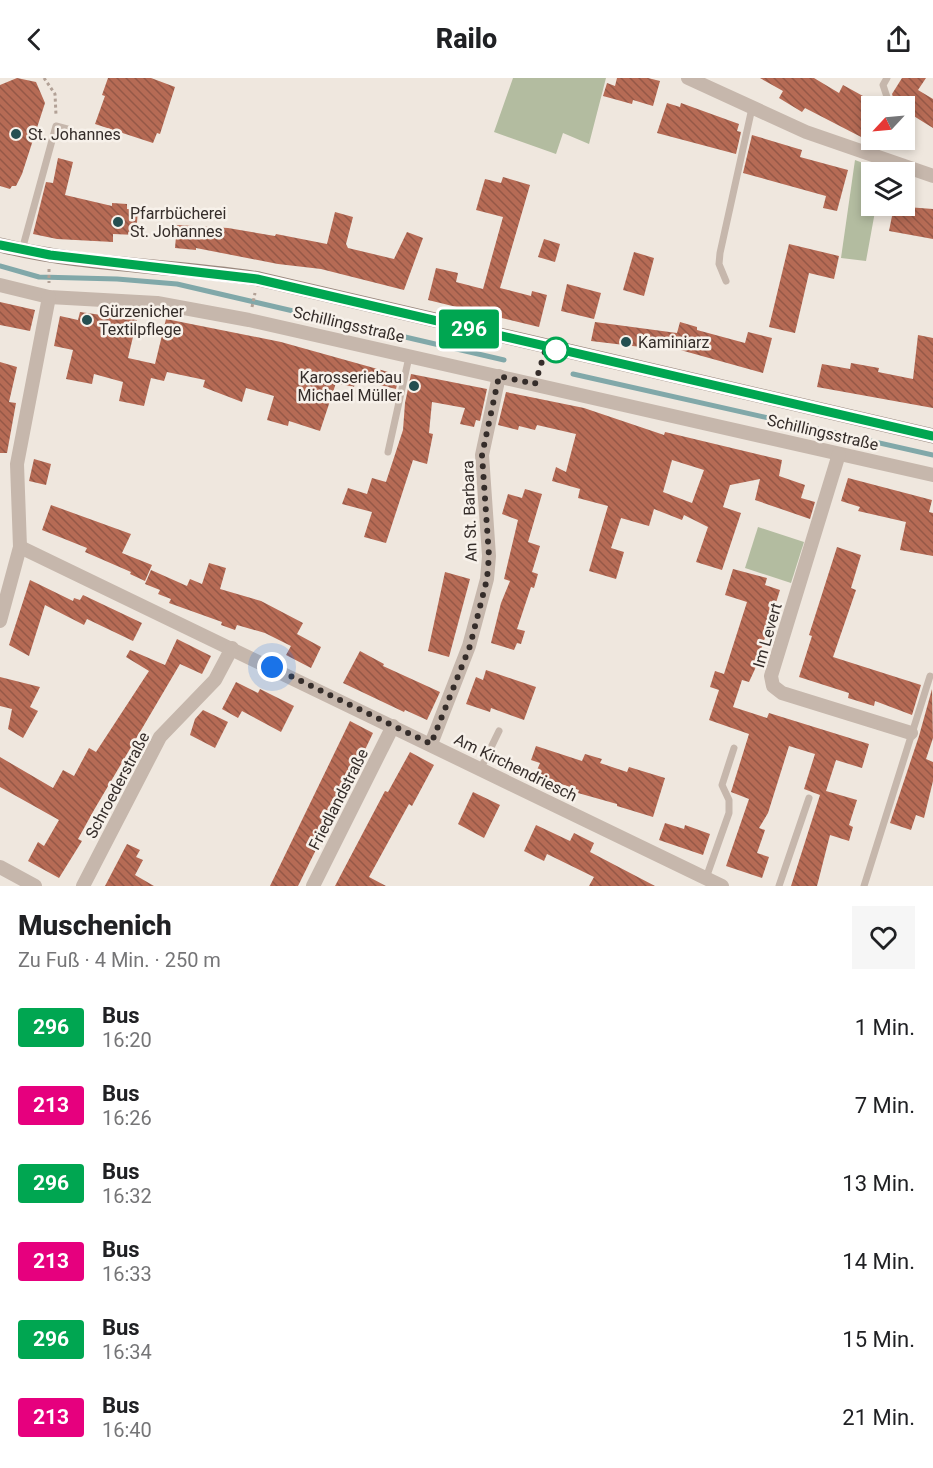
<!DOCTYPE html>
<html lang="de">
<meta charset="utf-8">
<style>
body{margin:0;font-family:Roboto,sans-serif;background:#f6f6f6;color:#202124;height:100vh;display:flex;flex-direction:column;font-size:22px;white-space:nowrap}
*{box-sizing:border-box;margin:0}
p{font-size:20px;color:#757577}
.icon{flex:none;width:33px;height:33px;fill:none;stroke:currentColor;stroke-width:2;stroke-linecap:round;stroke-linejoin:round}
.map{position:relative;height:808px;overflow:hidden}
.side{display:flex;flex-direction:column;background:#fff;flex:1}
.side>*{flex:none}
.badge{padding:0 12px;border-radius:4px;font-size:21px;line-height:39px}
.needle{width:39px;rotate:244deg}
.tools{position:absolute;left:861px;top:18px;display:grid;gap:12px}
.tools a{display:grid;place-items:center;width:54px;height:54px;border-radius:0px;background:#fff;box-shadow:0 3px 9px #0003;font-size:30px}
.you{position:absolute;width:30px;height:30px;margin:-15px;border:4px solid #fff;border-radius:50%;background:#1a73e8;box-shadow:0 0 0 9px #1a73e833}
.map>.badge{position:absolute;translate:-50% -50%;box-shadow:0 0 0 3px #fff}
.round{display:grid;place-items:center;flex:none;width:63px;height:63px;border-radius:0px;background:#f6f6f6}
.summary{display:flex;align-items:center;justify-content:space-between;height:102px;padding:0 18px}
h1{font-size:28px;font-weight:800;line-height:45px}
ul{padding:0;list-style:none}
li{display:flex;align-items:center;gap:18px;height:78px;padding:0 18px}
li div{flex:1}
li b{display:block;font-size:22px}
li em{font-style:normal}
li .badge{min-width:66px;font-weight:700;text-align:center}
header{display:flex;justify-content:space-between;align-items:center;height:78px;padding:0 18px;background:#fff;font-size:27px;font-weight:800}
.map>svg:first-child{display:block}
</style>
<header><svg class="icon" aria-label="back" viewBox="0 0 24 24"><path d="M15 5l-7 7 7 7"/></svg>Railo<svg class="icon" aria-label="share" viewBox="0 0 24 24"><path d="M12 15V3M7 8l5-5 5 5M5 13v7h14v-7"/></svg></header>
<div class="map">
<svg width="933" height="808" viewBox="0 0 933 808">
<defs>
<pattern id="building-back-hatch" width="6" height="6" patternUnits="userSpaceOnUse" patternTransform="scale(1.5)"><rect width="6" height="6" fill="#b66b55"/><path d="M-1 5l2 2M0 0l6 6M5-1l2 2" fill="none" stroke="#955847"/></pattern>
</defs>
<rect width="100%" height="100%" fill="#efe7de"/>
<g fill="#b3bca0">
<path d="M513,0h93l-17,66 -26,-11 -7,21 -62,-22z"/>
<path d="M855,82l27,10v2h-10v34h4l-10,55 -25,-3z"/>
<path d="M758,449l46,15 -13,41 -46,-15z"/>
</g>
<g fill="none" stroke-linecap="round" stroke-linejoin="round">
<g stroke="#81a8a9" stroke-width="5">
<path d="M0,188l39,11 78,2 60,5 327,76"/>
<path d="M573,296l360,81"/>
</g>
</g>
<g fill="url(#building-back-hatch)" fill-rule="evenodd">
<path d="M17,0l19,4 9,21 -23,71 -6,12h-4l-2,3 -10,-3v-101z"/>
<path d="M108,0h43l24,9 -15,47 -3,-1 -4,10 -58,-19 10,-28 -3,-1z"/>
<path d="M617,0h31l12,3 -7,25 -20,-6 -1,4 -29,-8 4,-13 8,3z"/>
<path d="M760,0h54l25,15 4,-8 29,16v32l-7,6 -60,-31 -3,4 -23,-14 4,-7z"/>
<path d="M902,0h24l-8,12 15,9v29l-29,-18v-4h-8l-4,-12z"/>
<path d="M667,25l13,4 1,-4 58,21 -2,7 4,1 -5,22 -79,-21z"/>
<path d="M752,57l50,15 -2,7 48,13 -11,41 -14,-3 3,-12 -83,-23z"/>
<path d="M58,80l15,4 -8,33 47,11v-3l15,1v5l11,1 -2,25 -23,-1v8l-56,-3 -24,-5 13,-52 7,1z"/>
<path d="M503,99l27,8 -30,103 31,8 1,-5 15,4 -8,32 -111,-27 8,-32 22,5 -2,9 27,7 20,-72 -27,-7 9,-31 16,4z"/>
<path d="M894,128l39,3v30l-44,-8z"/>
<path d="M335,134l18,5 -7,27 2,4 46,11 13,-27 16,6 -19,52 -83,-21 -43,-5 -82,-16v2l-21,-2 2,-23 51,3 47,8 1,-2 51,10z"/>
<path d="M544,161l16,5 -5,18 -17,-5z"/>
<path d="M789,166l50,12 -5,23 -25,-6 -14,60 -26,-6z"/>
<path d="M634,174l20,6 -10,38 -21,-6z"/>
<path d="M567,206l34,9 -7,26 -33,-8z"/>
<path d="M0,224l35,8 -5,21 -30,-6z"/>
<path d="M80,234l57,8 -9,38 27,6 11,-45 115,23 118,33 -3,14 -40,-10 -2,8 -18,-4 -16,48 -31,-10 -1,5 -21,-6 7,-24 -28,-8 -4,14 -39,-15 2,-7 -38,-8 -3,9 -13,-3 -7,28 -25,-5 4,-19 -29,-8 -2,10 -26,-5 7,-29 -19,-4 6,-30 18,4z"/>
<path d="M595,244l82,11 3,-11 17,5v3l48,13 3,-11 24,6 -9,35 -97,-27v4l-75,-9z"/>
<path d="M918,257l15,3v70l-116,-21 5,-23 28,5 1,-6 28,5 -1,4 35,7z"/>
<path d="M0,284l17,5 -8,35 7,1 -9,50h-7z"/>
<path d="M411,296l76,15 -7,32 -4,-1 -2,7 -14,-3 5,-16 -33,-6 -3,31 4,1 -6,30 -14,-4 -27,83 -22,-6 8,-25 -30,-8 6,-16 19,6 5,-16 14,4 17,-52 2,-27z"/>
<path d="M506,314l78,16 80,27 1,-3 117,28 -3,16 26,9 -4,13 14,4 -5,17 -55,-19 5,-21 -30,6 -7,22 18,6 -19,57 -26,-8 12,-35 -24,-12 -2,5 -28,-11 -5,17 -28,-8 -10,30 13,4 -8,27 -27,-8 19,-65 -30,-8 2,-9 -28,-8 4,-14 10,5 10,-38 -39,-9 -2,5 -16,-4 -1,4 -20,-5zM672,382l32,10 -12,33 -29,-11z"/>
<path d="M34,381l17,5 -5,21 -17,-4z"/>
<path d="M848,400l84,22 -3,12 4,1v43l-33,-6 6,-28 -48,-11 2,-4 -19,-6z"/>
<path d="M525,411l17,5 -14,48 12,4 -8,26 6,2 -4,14 -3,-1 -14,42 8,2 -4,13 -4,-1 -3,7 -23,-7 10,-40 9,-22 -6,-2 14,-59 -16,-6 6,-20 14,4z"/>
<path d="M51,427l80,29 -9,19 30,12 -7,16 -15,-7 1,-2 -46,-20 2,-4 -45,-18z"/>
<path d="M837,469l24,8 -10,33 5,2 -23,67 88,28 -9,30 -37,-14 -1,5 -26,-8 1,-5 -50,-16 13,-41 -3,-1z"/>
<path d="M209,485l17,5 -6,21 41,12 42,22 -6,11 24,13 -10,21 -25,-13 5,-9 -26,-13 -28,-8 -2,5 -14,-5 1,-3 -53,-19 2,-4 -13,-5 2,-4 -15,-6 6,-14 36,16 3,-7 12,5z"/>
<path d="M733,491l34,9 -2,7 15,5 -25,79 -6,13 -7,-2 -9,27 34,11 2,-5 100,31 -7,24 -26,-8 -10,31 31,9 -8,25 4,2 -4,14 -19,-6 -13,51h-26l29,-91 -16,-6 11,-35 -26,-8 -21,67 -9,15 6,2 -8,23 12,4 -7,21 -36,-12 23,-67 -18,-7 18,-58 -40,-14 10,-30 -9,-3 5,-16 9,3 23,-72 -22,-7z"/>
<path d="M445,494l25,7 -21,78 -21,-6z"/>
<path d="M30,502l43,21 1,-3 6,2 3,-5 59,28 -9,18 -46,-22 -3,6 -39,-20 -16,51 -20,-11z"/>
<path d="M177,561l34,17 -9,18 -22,-10 -86,146 -16,29 4,2 -23,37 -31,-17 10,-19 6,4 15,-26 -59,-33v-30l53,31 10,-18 11,6 15,-28 7,4 53,-81 -23,-14 4,-7 35,15z"/>
<path d="M360,573l24,13 -1,2 57,26 -13,28 -22,-10 -1,2 -61,-29z"/>
<path d="M486,592l50,17 -12,33 -33,-12 -1,4 -24,-8 10,-27 7,3z"/>
<path d="M0,599l40,10 -10,20 8,4 -15,27 -15,-9 4,-20 -12,-3z"/>
<path d="M236,604l22,11 2,-4 34,17 -13,26 -39,-21 -4,7 -16,-9z"/>
<path d="M932,611l1,49 -7,21 7,3v19l-9,37 -8,-3 -5,15 -21,-7 29,-87z"/>
<path d="M203,632l25,12 -13,26 -25,-13 5,-16z"/>
<path d="M350,643l23,12 -21,44 -54,109h-28z"/>
<path d="M536,668l46,15 3,-7 17,5 -2,4 27,9 2,-5 36,11 -12,39 -36,-11v-2l-39,-11 1,-3 -44,-15 5,-12 -9,-3z"/>
<path d="M410,674l24,13 -22,41 -3,-2 -40,73 17,9h-51l50,-95 3,1z"/>
<path d="M473,714l27,13 -16,33 -26,-14z"/>
<path d="M665,745l19,6 1,-4 25,9 -7,21 -44,-15z"/>
<path d="M536,747l34,16 4,-8 20,10 -4,9 65,34h-66l5,-9 -47,-23 -3,7 -20,-10z"/>
<path d="M127,766l13,6 -4,7 7,3 -8,15 19,11h-49z"/>
</g>
<g fill="none" stroke-linecap="round" stroke-linejoin="round">
<g stroke="#b2a196" stroke-width="3" stroke-dasharray="3 3" stroke-linecap="butt">
<path d="M44,0l11,16 1,21"/>
<path d="M49,191v14"/>
<path d="M252,229l3,-14"/>
</g>
<g stroke="#c6b7ac" stroke-width="7">
<path d="M887,0l-4,7 7,21"/>
<path d="M864,74l8,-13"/>
<path d="M22,172l34,-124 15,4"/>
<path d="M726,203l-7,-17 1,-11 32,-145"/>
<path d="M388,374l21,-95"/>
<path d="M481,690l18,-37"/>
<path d="M706,800l23,-65v-13l-7,-15 12,-37"/>
<path d="M779,808l30,-88"/>
<path d="M864,808l66,-210"/>
</g>
<g stroke="#c6b7ac" stroke-width="14">
<path d="M688,0l118,54 127,44"/>
<path d="M0,207l49,12 108,6 92,17 684,155"/>
<path d="M839,376l-68,222 2,10 9,7 129,40"/>
<path d="M20,469l702,339"/>
<path d="M0,543l20,-74 -3,-83 32,-167"/>
<path d="M431,666l38,-98 18,-67 2,-23 -7,-101 17,-79"/>
<path d="M0,789l35,19"/>
<path d="M83,808l77,-149 55,-57 17,-32"/>
<path d="M313,808l80,-160"/>
</g>
<path stroke="#99877d" stroke-width="15" d="M0,167c84,21 173,20 259,34l674,157"/>
</g>
<g fill="none" stroke-linecap="round" stroke-linejoin="round">
<defs>
<path id="line" d="M0,167l50,10 207,24 676,157"/>
</defs>
<use href="#line" stroke="#fff" stroke-width="14"/>
<use href="#line" stroke="#00a651" stroke-width="9"/>
<path stroke="#352d2a" stroke-width="6" stroke-dasharray="0 10.8" d="M272,589l159,77 39,-98 17,-67 2,-23 -7,-101 17,-79 36,8 11,-36 10,2"/>
</g>
<g fill="#244f51" stroke="#f7f1ea" stroke-width="2">
<circle cx="16" cy="56" r="6"/>
<circle cx="118" cy="144" r="6"/>
<circle cx="87" cy="242" r="6"/>
<circle cx="626" cy="264" r="6"/>
<circle cx="414" cy="308" r="6"/>
</g>
<circle fill="#fff" stroke="#00a651" stroke-width="3" cx="556" cy="272" r="12"/>
<g text-anchor="middle" stroke-width="5" stroke-linejoin="round" paint-order="stroke">
<g font-size="16" fill="#352d2a" stroke="#f7f1ea" text-anchor="start">
<text x="28" y="62">St. Johannes</text>
<text x="130" y="141">Pfarrbücherei<tspan x="130" dy="18">St. Johannes</tspan></text>
<text x="99" y="239">Gürzenicher<tspan x="99" dy="18">Textilpflege</tspan></text>
<text x="638" y="270">Kaminiarz</text>
<text x="402" y="305" text-anchor="end">Karosseriebau<tspan x="402" dy="18">Michael Müller</tspan></text>
</g>
<g font-size="16" fill="#352d2a" stroke="#f7f1ea">
<text transform="translate(349 246) rotate(13)" y="6">Schillingsstraße</text>
<text transform="translate(823 354) rotate(13)" y="6">Schillingsstraße</text>
<text transform="translate(469 433) rotate(-92)" y="6">An St. Barbara</text>
<text transform="translate(767 557) rotate(-74)" y="6">Im Levert</text>
<text transform="translate(516 689) rotate(26)" y="6">Am Kirchendriesch</text>
<text transform="translate(117 707) rotate(-62)" y="6">Schroederstraße</text>
<text transform="translate(338 721) rotate(-63)" y="6">Friedlandstraße</text>
</g>
</g>
</svg>
<div class="tools">
<a><svg class="needle" viewBox="-14 -14 28 28"><path d="M0-13l5 13h-10z" fill="#e53935"/><path d="M0 13l5-13h-10z" fill="#757577"/></svg></a>
<a><svg class="icon" aria-label="layers" viewBox="0 0 24 24"><path d="M12 4l9 5-9 5-9-5zM3 14l9 5 9-5"/></svg></a>
</div>
<div class="you" style="left:272px;top:589px"></div>
<b class="badge" style="left:469px;top:251px;background:#00a651;color:#fff">296</b>
</div>
<section class="side">
<div class="summary"><div><h1>Muschenich</h1><p>Zu Fuß · 4 Min. · 250 m</p></div><a class="round"><svg class="icon" aria-label="heart" viewBox="0 0 24 24"><path d="M12 20l-8-8c-3-5 5-10 8-4 3-6 11-1 8 4z"/></svg></a></div>
<ul>
<li><span class="badge" style="background:#00a651;color:#fff">296</span><div><b>Bus</b><p>16:20</p></div><em>1 Min.</em></li>
<li><span class="badge" style="background:#e6007e;color:#fff">213</span><div><b>Bus</b><p>16:26</p></div><em>7 Min.</em></li>
<li><span class="badge" style="background:#00a651;color:#fff">296</span><div><b>Bus</b><p>16:32</p></div><em>13 Min.</em></li>
<li><span class="badge" style="background:#e6007e;color:#fff">213</span><div><b>Bus</b><p>16:33</p></div><em>14 Min.</em></li>
<li><span class="badge" style="background:#00a651;color:#fff">296</span><div><b>Bus</b><p>16:34</p></div><em>15 Min.</em></li>
<li><span class="badge" style="background:#e6007e;color:#fff">213</span><div><b>Bus</b><p>16:40</p></div><em>21 Min.</em></li>
</ul>
</section>
